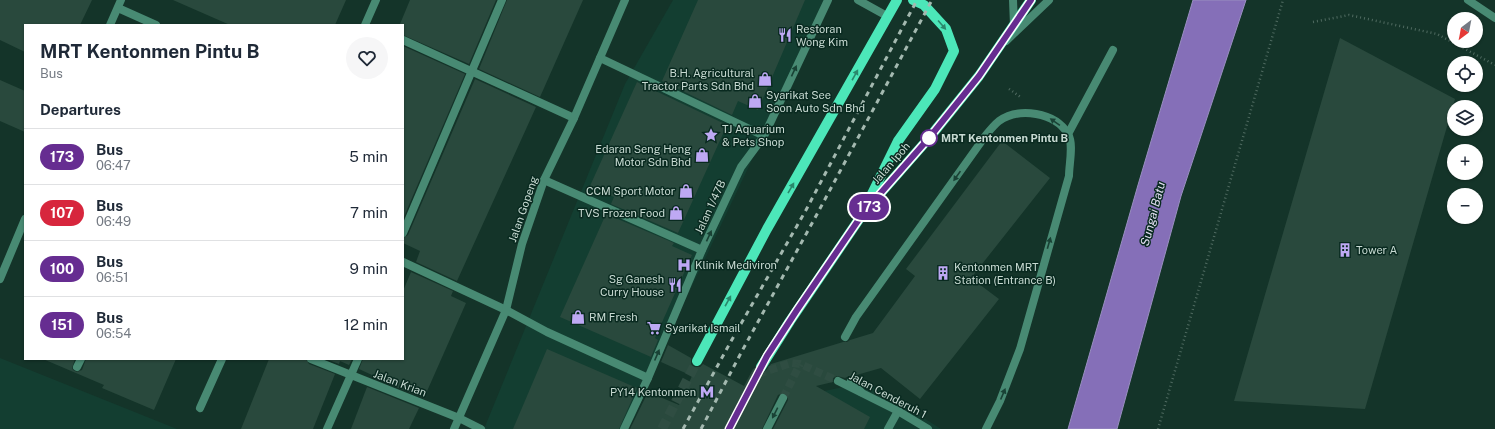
<!DOCTYPE html>
<meta charset="utf-8">
<style>
body{margin:0;font-family:"Public Sans",sans-serif;background:#f6f6f7;color:#1f2937;height:100vh;display:flex;flex-direction:column;font-size:15px;white-space:nowrap}
*{box-sizing:border-box;margin:0}
p{font-size:13px;color:#747a83}
.icon{flex:none;width:22px;height:22px;fill:none;stroke:currentColor;stroke-width:2;stroke-linecap:round;stroke-linejoin:round}
.map{position:relative;flex:1;overflow:hidden}
.panel{position:absolute;left:24px;top:24px;width:380px;height:336px;display:flex;flex-direction:column;background:#fff;border-radius:0px;box-shadow:0 1px 3px #0004}
.panel>*{flex:none}
.badge{padding:0 8px;border-radius:13px;font-size:14px;line-height:26px}
.needle{width:26px;rotate:212deg}
.tools{position:absolute;left:1447px;top:12px;display:grid;gap:8px}
.tools a{display:grid;place-items:center;width:36px;height:36px;border-radius:50%;background:#fff;box-shadow:0 1px 3px #0004;font-size:20px}
.map>.badge{position:absolute;translate:-50% -50%;box-shadow:0 0 0 2px #fff}
h2{padding:0 16px;font-size:15px;line-height:36px}
.round{display:grid;place-items:center;flex:none;width:42px;height:42px;border-radius:21px;background:#f6f6f7}
.headline{display:flex;align-items:center;justify-content:space-between;height:68px;padding:0 16px}
h1{font-size:19px;font-weight:700;line-height:30px}
ul{padding:0;list-style:none}
li{display:flex;align-items:center;gap:12px;height:56px;padding:0 16px;border-top:1px solid #e0e1e3}
li div{flex:1}
li b{display:block;font-size:15px}
li em{font-style:normal}
li .badge{min-width:44px;font-weight:700;text-align:center}
.map>svg:first-child{display:block}
</style>
<div class="map">
<svg width="1495" height="429" viewBox="0 0 1495 429">
<rect width="100%" height="100%" fill="#143429"/>
<g fill="#133e31">
<path d="M673,0h155l-204,429h-140l141,-345z"/>
<path d="M0,358l177,71h-177z"/>
<path d="M867,382l74,47h-166l16,-31z"/>
</g>
<path fill="#856fb8" stroke="#998fc0" d="M1193,0h53l-65,196 -64,233h-49l70,-244z"/>
<g fill="#29493d">
<path d="M0,0h92l-12,25h-55v27l-25,-12z"/>
<path d="M173,0h173l-11,25h-105z"/>
<path d="M410,0h86l-27,64 -66,-29v-10l-3,-1z"/>
<path d="M507,0h76l-43,97 -61,-28z"/>
<path d="M698,0h107l-47,110 -20,-9 -6,14 -70,-34z"/>
<path d="M1340,38l115,61 -90,310 -131,-8z"/>
<path d="M403,46l62,28 -62,145z"/>
<path d="M475,79l61,28 -79,174 -41,-19 4,-11 -17,-8v-5l5,-3z"/>
<path d="M0,80l25,11v41l-25,-11z"/>
<path d="M637,82l90,43 -49,108 -67,-29 3,-7 -24,-11z"/>
<path d="M1002,141l48,37 -79,100 28,21 -79,100 -39,-31 -28,8h-4l-4,2 -8,-2 -4,2v4l-17,4 54,31 -6,12h-91l15,-29v-5l-5,-2 -5,2 -16,34h-132l18,-37 31,13 13,-29 -31,-14 7,-17 23,13v6l3,3h6l3,-3 41,22 9,-17 2,-1 3,5h6l7,-9 72,-22h4l3,-2 23,-7 42,-57 -9,-7z"/>
<path d="M606,214l68,29 -2,3 20,9 -37,83 3,2 -7,17 -91,-40z"/>
<path d="M411,272l42,19 -2,5 15,7 -42,95 -53,-21 1,-2 -13,-6 4,-10h40v-68z"/>
<path d="M547,349l90,39 -18,41h-106z"/>
<path d="M43,359h32l-3,9 1,2 4,2 5,-2 4,-11h90l-22,51 -52,-22 2,-3z"/>
<path d="M269,359h37l3,5 26,10 -22,55h-72z"/>
<path d="M326,359h26l-3,6 -9,-4 -1,3z"/>
<path d="M367,387l52,21 -10,21h-58z"/>
</g>
<g fill="none" stroke-linecap="round" stroke-linejoin="round">
<g stroke="#2f4d42" stroke-width="8" stroke-dasharray="8 4" stroke-linecap="butt">
<path d="M758,374l33,-11 9,1 38,17"/>
<path d="M783,398l17,-34"/>
</g>
<g stroke="#2f4d42" stroke-width="10" stroke-dasharray="10 5" stroke-linecap="butt">
<path d="M662,429l35,-68"/>
<path d="M729,429l32,-62"/>
</g>
<g stroke="#506b61" stroke-width="2.5" stroke-dasharray="1 3" stroke-linecap="butt">
<path d="M1313,22l36,-7 88,19 58,31"/>
<path d="M1009,89l13,9"/>
<path d="M1158,429l125,-429"/>
</g>
<g stroke="#488a73" stroke-width="8">
<path d="M1013,0l1,25"/>
<path d="M403,40l171,78"/>
<path d="M600,58l164,78"/>
<path d="M1068,134l45,-84"/>
<path d="M544,180l158,70"/>
<path d="M403,233l99,-233"/>
<path d="M403,262l103,48 41,22 101,46"/>
<path d="M845,337l11,-20 130,-182c4,-5 8,-10 13,-14 20,-14 56,-9 69,13 6,10 1,30 1,42l-49,173 -20,52 -14,28"/>
<path d="M311,359l148,59 22,11"/>
<path d="M77,367l4,-8"/>
<path d="M851,381l10,11"/>
<path d="M327,429l31,-70"/>
<path d="M888,429l10,-18"/>
</g>
<g stroke="#488a73" stroke-width="8">
<path d="M858,0l29,16"/>
<path d="M1468,0l27,18"/>
<path d="M118,8l38,17"/>
<path d="M110,25l11,-25"/>
<path d="M365,25l11,-25"/>
<path d="M1006,41l43,-41"/>
<path d="M0,279l25,-60"/>
<path d="M838,381l60,30 30,18"/>
<path d="M200,408l22,-49"/>
<path d="M454,429l52,-119 16,-66 22,-64 30,-62 51,-118"/>
<path d="M624,429l24,-51 54,-128 39,-83 23,-31 64,-136"/>
<path d="M767,429l16,-31"/>
</g>
<g stroke="#4ce7b9" stroke-width="10">
<path d="M869,200l29,-59 37,-52 19,-38 -8,-22 -22,-24 -11,-5"/>
<path d="M697,361l70,-132 130,-229"/>
<path d="M761,367l29,-46 74,-109 65,-74 50,-62 52,-76"/>
</g>
<g stroke="#a4b9b0" stroke-width="3" stroke-dasharray="5 5" stroke-linecap="butt">
<path d="M683,429l47,-86 76,-133 111,-210"/>
<path d="M701,429l41,-78 74,-135 116,-216"/>
</g>
</g>
<defs><path id="oneway-solid" d="M-6-.8H1V-3.2L6.5 0L1 3.2V.8H-6Z"/></defs>
<g fill="#2a886c">
<use href="#oneway-solid" transform="translate(942 25) rotate(49)"/>
<use href="#oneway-solid" transform="translate(855 75) rotate(-61)"/>
<use href="#oneway-solid" transform="translate(791 188) rotate(-60)"/>
<use href="#oneway-solid" transform="translate(728 301) rotate(-61)"/>
</g>
<g fill="#194235">
<use href="#oneway-solid" transform="translate(794 71) rotate(-65)"/>
<use href="#oneway-solid" transform="translate(1055 122) rotate(-145)"/>
<use href="#oneway-solid" transform="translate(957 176) rotate(125)"/>
<use href="#oneway-solid" transform="translate(709 236) rotate(-65)"/>
<use href="#oneway-solid" transform="translate(1049 243) rotate(-74)"/>
<use href="#oneway-solid" transform="translate(657 355) rotate(-67)"/>
<use href="#oneway-solid" transform="translate(1003 394) rotate(-67)"/>
<use href="#oneway-solid" transform="translate(775 413) rotate(117)"/>
</g>
<g fill="none" stroke-linecap="round" stroke-linejoin="round">
<defs>
<path id="line" d="M729,429l38,-73 30,-46 67,-98 65,-74 50,-62 52,-76"/>
</defs>
<use href="#line" stroke="#fff" stroke-width="9"/>
<use href="#line" stroke="#662d91" stroke-width="6"/>
</g>
<defs>
<symbol id="restaurant-bare" viewBox="-9 -9 18 18"><path d="M-5-6h1v4h1v-4h1v4h1v-4h1v5L-1.5 .5V6h-2V.5L-5-1ZM5-6V6H3V1.5H1.5Q1.5-4 5-6Z" fill="#bea9f4" stroke="#092a20" stroke-width="2.5" paint-order="stroke"/></symbol>
<symbol id="shop-bare" viewBox="-9 -9 18 18"><path d="M-5-2.5h2.3a2.7 3.5 0 0 1 5.4 0H5L5.5 6h-11ZM-1.5-2.5h3a1.5 2.3 0 0 0-3 0Z" fill="#bea9f4" stroke="#092a20" stroke-width="2.5" paint-order="stroke"/></symbol>
<symbol id="sight-bare" viewBox="-9 -9 18 18"><path d="M0-6L1.8-2.2L6-1.7L2.9 1.2L3.7 5.4L0 3.3L-3.7 5.4L-2.9 1.2L-6-1.7L-1.8-2.2Z" fill="#bea9f4" stroke="#092a20" stroke-width="2.5" paint-order="stroke"/></symbol>
<symbol id="building-bare" viewBox="-9 -9 18 18"><path d="M-4-6H4V6H1V3H-1V6H-4ZM-2.5-4.3h1.7v1.8h-1.7ZM.8-4.3h1.7v1.8H.8ZM-2.5-1h1.7V.8h-1.7ZM.8-1h1.7V.8H.8Z" fill="#bea9f4" stroke="#092a20" stroke-width="2.5" paint-order="stroke"/></symbol>
<symbol id="hospital-bare" viewBox="-9 -9 18 18"><path d="M-5-5h3v3.5h4V-5h3V5h-3V1.5h-4V5h-3Z" fill="#bea9f4" stroke="#092a20" stroke-width="2.5" paint-order="stroke"/></symbol>
<symbol id="supermarket-bare" viewBox="-9 -9 18 18"><path d="M-6-5.5h2.5l.6 2H6L4.5 2H-2.5L-4.4-4H-6ZM-1.5 3.2a1.3 1.3 0 1 0 .1 0ZM3 3.2a1.3 1.3 0 1 0 .1 0Z" fill="#bea9f4" stroke="#092a20" stroke-width="2.5" paint-order="stroke"/></symbol>
<symbol id="metro-bare" viewBox="-9 -9 18 18"><path d="M-5.5 5V-5H-3L0 0L3-5H5.5V5H3V-.5L0 4L-3-.5V5Z" fill="#bea9f4" stroke="#092a20" stroke-width="2.5" paint-order="stroke"/></symbol>
</defs>
<g fill-rule="evenodd">
<use href="#restaurant-bare" x="775" y="25" width="20" height="20"/>
<use href="#shop-bare" x="755" y="69" width="20" height="20"/>
<use href="#shop-bare" x="745" y="91" width="20" height="20"/>
<use href="#sight-bare" x="701" y="125" width="20" height="20"/>
<use href="#shop-bare" x="692" y="145" width="20" height="20"/>
<use href="#shop-bare" x="676" y="181" width="20" height="20"/>
<use href="#shop-bare" x="666" y="203" width="20" height="20"/>
<use href="#building-bare" x="1335" y="240" width="20" height="20"/>
<use href="#hospital-bare" x="674" y="255" width="20" height="20"/>
<use href="#building-bare" x="933" y="263" width="20" height="20"/>
<use href="#restaurant-bare" x="665" y="275" width="20" height="20"/>
<use href="#shop-bare" x="568" y="307" width="20" height="20"/>
<use href="#supermarket-bare" x="644" y="318" width="20" height="20"/>
<use href="#metro-bare" x="697" y="382" width="20" height="20"/>
</g>
<circle fill="#fff" stroke="#662d91" stroke-width="2" cx="929" cy="138" r="8"/>
<g text-anchor="middle" stroke-width="3" stroke-linejoin="round" paint-order="stroke">
<g font-size="11" fill="#c8dad2" stroke="#092a20" text-anchor="start">
<text x="796" y="33">Restoran<tspan x="796" dy="13">Wong Kim</tspan></text>
<text x="754" y="77" text-anchor="end">B.H. Agricultural<tspan x="754" dy="13">Tractor Parts Sdn Bhd</tspan></text>
<text x="766" y="99">Syarikat See<tspan x="766" dy="13">Soon Auto Sdn Bhd</tspan></text>
<text x="722" y="133">TJ Aquarium<tspan x="722" dy="13">&amp; Pets Shop</tspan></text>
<text x="691" y="153" text-anchor="end">Edaran Seng Heng<tspan x="691" dy="13">Motor Sdn Bhd</tspan></text>
<text x="675" y="195" text-anchor="end">CCM Sport Motor</text>
<text x="665" y="217" text-anchor="end">TVS Frozen Food</text>
<text x="1356" y="254">Tower A</text>
<text x="695" y="269">Klinik Mediviron</text>
<text x="954" y="271">Kentonmen MRT<tspan x="954" dy="13">Station (Entrance B)</tspan></text>
<text x="664" y="283" text-anchor="end">Sg Ganesh<tspan x="664" dy="13">Curry House</tspan></text>
<text x="589" y="321">RM Fresh</text>
<text x="665" y="332">Syarikat Ismail</text>
<text x="696" y="396" text-anchor="end">PY14 Kentonmen</text>
</g>
<g font-size="11" font-weight="bold" fill="#c8dad2" stroke="#092a20" text-anchor="start">
<text x="941" y="142">MRT Kentonmen Pintu B</text>
</g>
<g font-size="11" fill="#c8dad2" stroke="#092a20">
<text transform="translate(891 163) rotate(-49)" y="4">Jalan Ipoh</text>
<text transform="translate(710 207) rotate(-65)" y="4">Jalan 1/47B</text>
<text transform="translate(523 209) rotate(-71)" y="4">Jalan Gopeng</text>
<text transform="translate(400 383) rotate(21)" y="4">Jalan Krian</text>
<text transform="translate(888 395) rotate(28)" y="4">Jalan Cenderuh 1</text>
</g>
<g font-size="12" font-style="italic" fill="#e4dff3" stroke="#092a20">
<text transform="translate(1153 214) rotate(-75)" y="4">Sungai Batu</text>
</g>
</g>
</svg>
<div class="tools">
<a><svg class="needle" viewBox="-14 -14 28 28"><path d="M0-13l5 13h-10z" fill="#e53935"/><path d="M0 13l5-13h-10z" fill="#747a83"/></svg></a>
<a><svg class="icon" aria-label="locate" viewBox="0 0 24 24"><circle cx="12" cy="12" r="6"/><path d="M12 2v4M12 18v4M2 12h4M18 12h4"/></svg></a>
<a><svg class="icon" aria-label="layers" viewBox="0 0 24 24"><path d="M12 4l9 5-9 5-9-5zM3 14l9 5 9-5"/></svg></a>
<a>+</a>
<a>−</a>
</div>
<b class="badge" style="left:869px;top:207px;background:#662d91;color:#fff">173</b>
<section class="panel">
<div class="headline"><div><h1>MRT Kentonmen Pintu B</h1><p>Bus</p></div><a class="round"><svg class="icon" aria-label="heart" viewBox="0 0 24 24"><path d="M12 20l-8-8c-3-5 5-10 8-4 3-6 11-1 8 4z"/></svg></a></div>
<h2>Departures</h2>
<ul>
<li><span class="badge" style="background:#662d91;color:#fff">173</span><div><b>Bus</b><p>06:47</p></div><em>5 min</em></li>
<li><span class="badge" style="background:#d7263d;color:#fff">107</span><div><b>Bus</b><p>06:49</p></div><em>7 min</em></li>
<li><span class="badge" style="background:#662d91;color:#fff">100</span><div><b>Bus</b><p>06:51</p></div><em>9 min</em></li>
<li><span class="badge" style="background:#662d91;color:#fff">151</span><div><b>Bus</b><p>06:54</p></div><em>12 min</em></li>
</ul>
</section>
</div>
